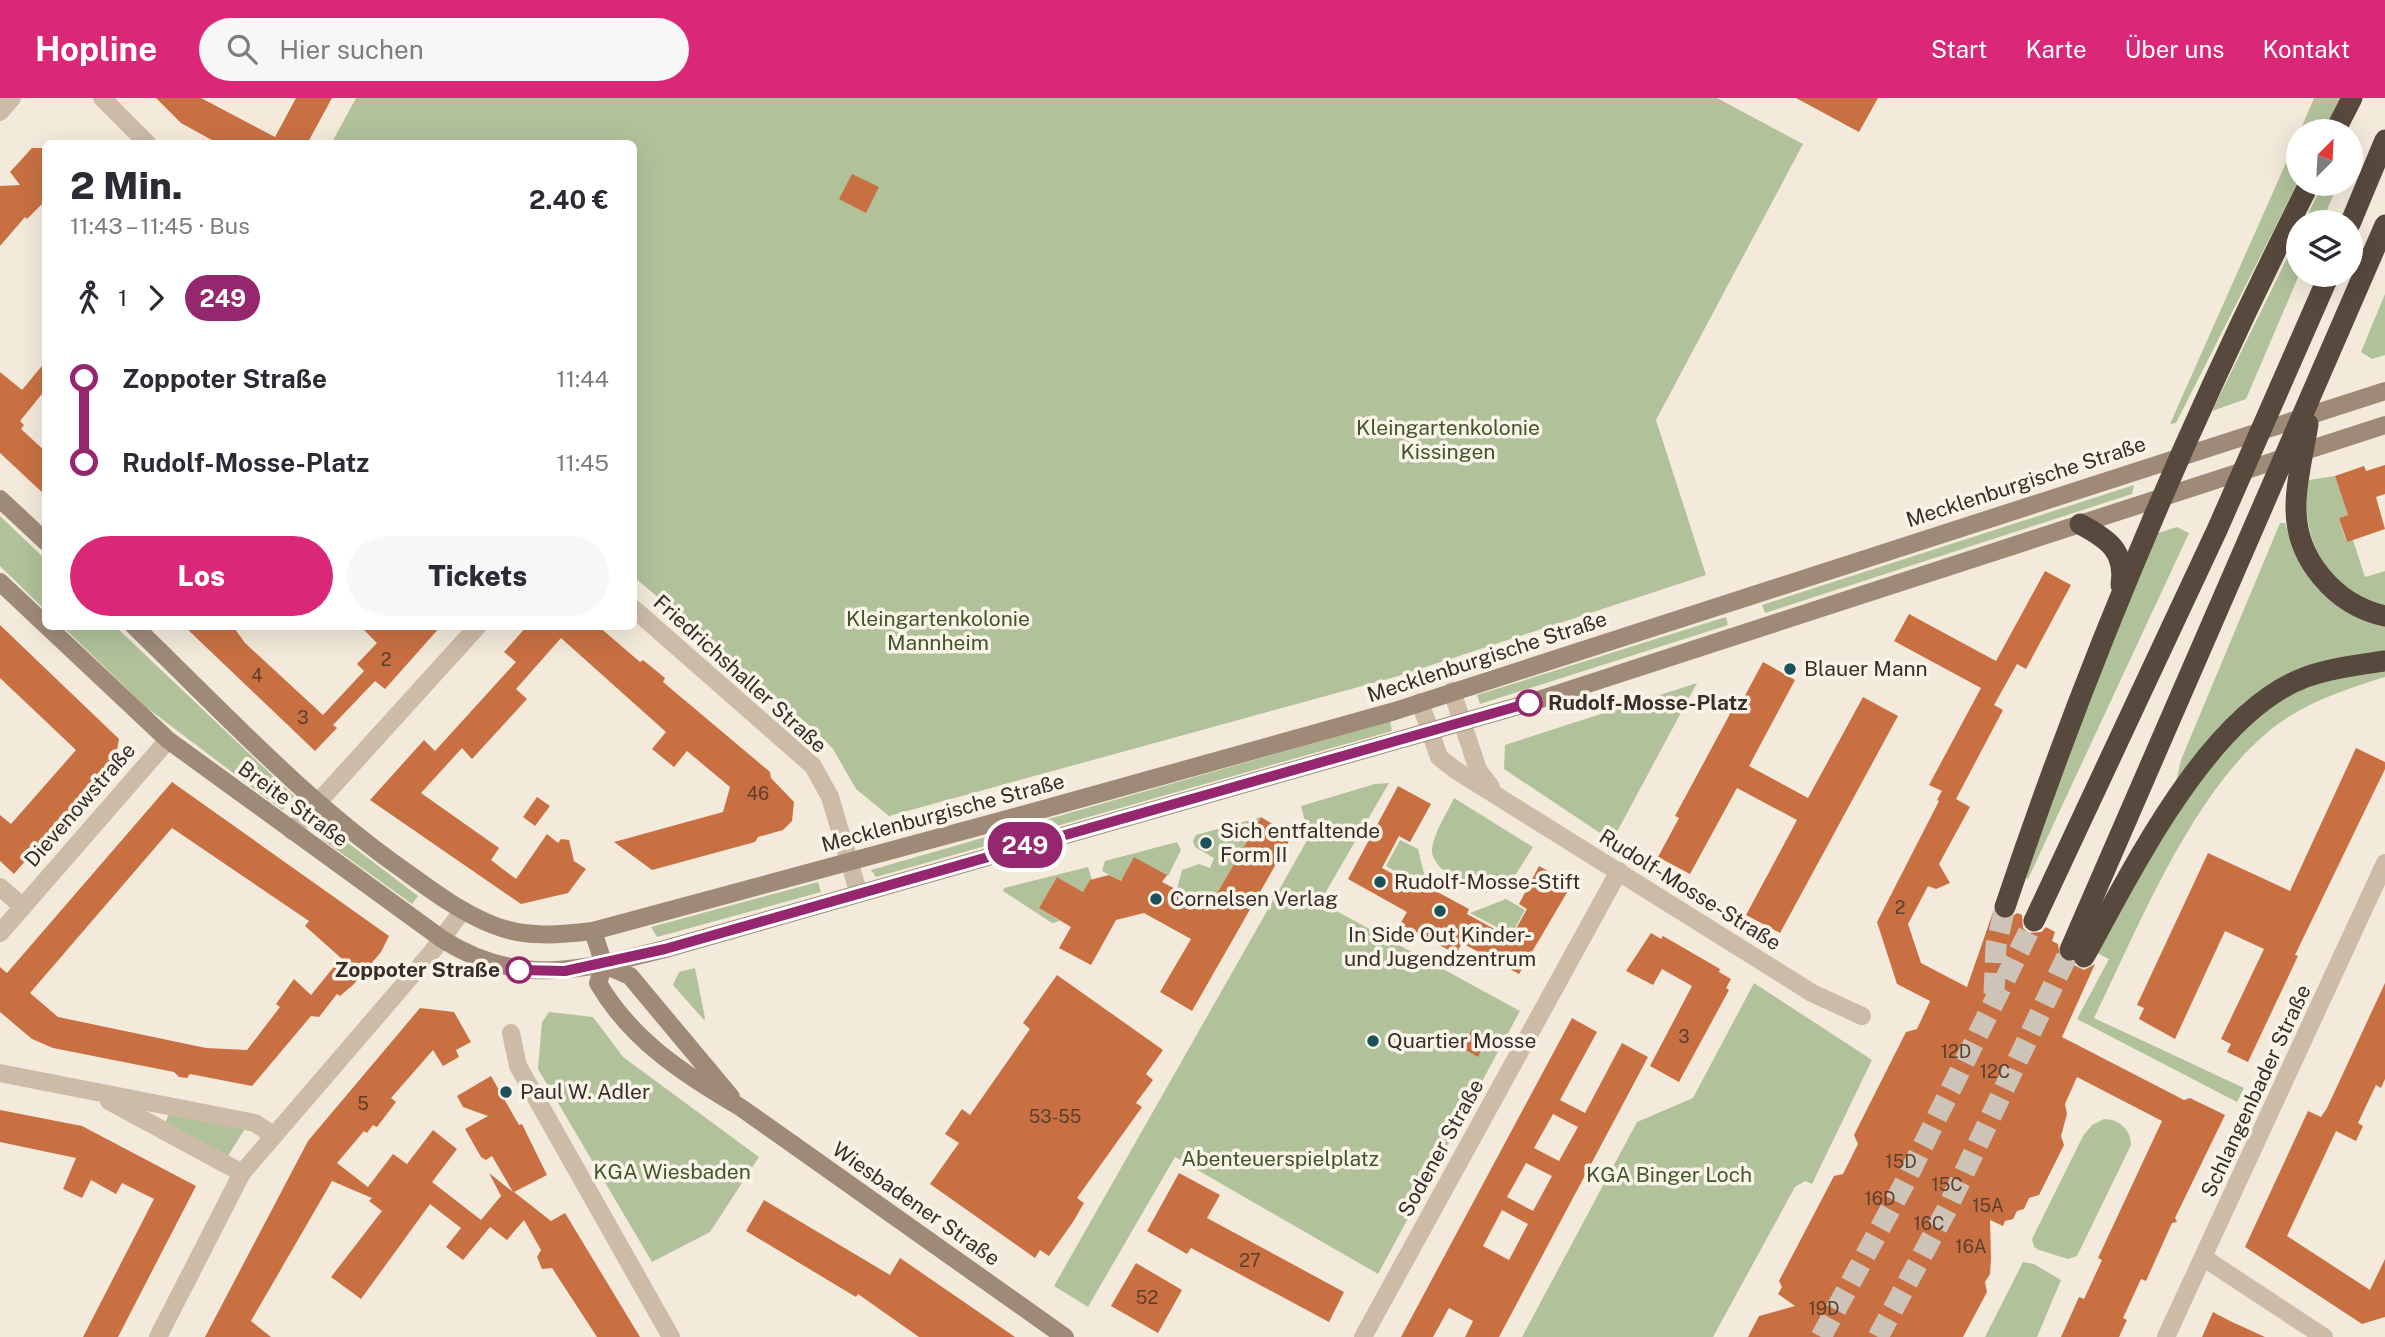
<!DOCTYPE html>
<html lang="de">
<meta charset="utf-8">
<style>
body{margin:0;font-family:"Public Sans",sans-serif;background:#f7f7f7;color:#2b2b33;height:100vh;display:flex;flex-direction:column;font-size:26px;white-space:nowrap}
*{box-sizing:border-box;margin:0}
p{font-size:23px;color:#7c7c81}
.icon{flex:none;width:38px;height:38px;fill:none;stroke:currentColor;stroke-width:2;stroke-linecap:round;stroke-linejoin:round}
.map{position:relative;flex:1;overflow:hidden}
.panel{position:absolute;left:42px;top:42px;width:595px;height:490px;display:flex;flex-direction:column;background:#fff;border-radius:10px;box-shadow:0 7px 28px #0002}
.panel>*{flex:none}
.badge{padding:0 14px;border-radius:23px;font-size:24px;line-height:46px}
.needle{width:46px;rotate:24deg}
.tools{position:absolute;left:2286px;top:21px;display:grid;gap:14px}
.tools a{display:grid;place-items:center;width:77px;height:77px;border-radius:50%;background:#fff;box-shadow:0 7px 28px #0002;font-size:35px}
.map>.badge{position:absolute;translate:-50% -50%;box-shadow:0 0 0 4px #fff}
.legs{display:flex;align-items:center;gap:10px;height:77px;padding:0 28px;font-size:23px}
.legs p{margin-inline-start:auto}
.overview{display:flex;align-items:center;justify-content:space-between;height:119px;padding:0 28px}
h1{font-size:38px;font-weight:800;line-height:52px}
.cta{display:flex;gap:14px;margin-top:auto;padding:14px 28px}
.cta a{flex:1;height:80px;border-radius:42px;background:#db2777;color:#fff;font-size:28px;font-weight:800;line-height:80px;text-align:center}
.cta a+a{background:#f7f7f7;color:#2b2b33}
ul{padding:0 28px;list-style:none}
li{display:flex;align-items:center;gap:24px;height:84px;font-size:26px}
li i{display:grid;place-items:center;width:10px;height:100%;margin:0 9px;background:currentColor}
li i::after{content:'';width:18px;height:18px;margin:-9px;border:5px solid;border-radius:50%;background:#fff}
li p{margin-inline-start:auto}
li:first-child i{background:linear-gradient(#0000 50%,currentColor 0)}
li:last-child i{background:linear-gradient(currentColor 50%,#0000 0)}
header{display:flex;align-items:center;gap:42px;box-sizing:border-box;height:98px;padding:0 35px;background:#db2777;color:#fff}
header strong{font-size:33px}
nav{display:flex;gap:38px;margin-inline-start:auto;font-size:24px}
.search{width:490px;height:63px;background:#f7f7f7;display:flex;align-items:center;gap:18px;box-sizing:border-box;padding:0 24px;border-radius:38px;color:#7c7c81;font-size:26px}
.map>svg:first-child{display:block}
</style>
<header>
<strong>Hopline</strong>
<div class="search"><svg class="icon" aria-label="search" viewBox="0 0 24 24"><circle cx="10" cy="10" r="6"/><path d="M15 15l6 6"/></svg>Hier suchen</div>
<nav><a>Start</a><a>Karte</a><a>Über uns</a><a>Kontakt</a></nav>
</header>
<div class="map">
<svg width="2385" height="1239" viewBox="0 0 2385 1239">
<rect width="100%" height="100%" fill="#f3eadb"/>
<g fill="#b1c29b">
<path d="M356,0h1361l86,46 -147,276 50,155 -311,102 -506,139 -33,-27 -23,-40 -16,-17 -183,-155v-433h-303z"/>
<path d="M2314,0h26l-17,33h-23z"/>
<path d="M2298,38v46l-122,241 -6,1z"/>
<path d="M2323,86h15l-16,38h-18z"/>
<path d="M2298,138l1,39 -53,124 -34,12z"/>
<path d="M2385,196v61l-13,4 -11,-7z"/>
<path d="M2335,378l13,39 -9,3 7,23 7,-1 12,37 20,-6v35c-58,-15 -87,-69 -76,-126z"/>
<path d="M2134,387l-2,9 -367,119 -3,-8z"/>
<path d="M0,418l45,43v51l-45,-44z"/>
<path d="M2280,425h5c18,60 40,85 100,103v27l-71,17 -138,112 5,-22z"/>
<path d="M2177,429l12,6 -161,346 -2,-1 16,-58 113,-286z"/>
<path d="M1726,519l2,8 -248,79 -3,-9z"/>
<path d="M63,529h53l178,169 -12,14 -136,-103z"/>
<path d="M2385,568v11c-41,13 -82,26 -116,54 -78,64 -131,197 -175,287l150,70 -7,14 -160,-83 32,-60 -12,-6 27,-52 67,-108 53,-67 53,-37z"/>
<path d="M1697,585l-85,158 -108,-72 1,-24z"/>
<path d="M1390,623l2,10 -516,146 -5,-7z"/>
<path d="M1389,685l-69,119 200,109 -142,263 -203,-117 -87,150 -34,-21 255,-449 -8,-31 74,-22z"/>
<path d="M1454,700l79,49c-10,14 -21,41 -39,45 -18,4 -64,-22 -62,-43 2,-17 15,-36 22,-51z"/>
<path d="M1261,719l-46,80 -16,4 -22,-12 5,-19 17,-6 11,4 4,-10 -19,-11 -2,-6 3,-6z"/>
<path d="M331,732l87,66 -6,8 -89,-64z"/>
<path d="M1400,742l18,9 10,41 -42,-24z"/>
<path d="M1177,744l4,8 -13,26 -33,-18 -14,23 -19,-10 3,-10z"/>
<path d="M1088,769l4,13 -9,12 -26,-15 -18,31 21,13 -8,2 -49,-32 1,-3z"/>
<path d="M818,784l3,10 -164,45 -6,-10z"/>
<path d="M1506,801l19,11 -14,25 -41,-22z"/>
<path d="M695,870l10,50 -1,2 -31,-35 6,-13z"/>
<path d="M1754,885l118,77 -60,124 -7,-3 -10,6 -82,150h-191l115,-215 56,-24z"/>
<path d="M549,914l44,5 30,40 136,100 -49,75 -58,30 -114,-193 4,-47z"/>
<path d="M170,1013l76,16 -20,32 -62,-33z"/>
<path d="M2104,1021c15,0 27,11 27,26l-54,111 -9,3 -29,-9 -5,-3 -2,-8 51,-103 9,-11z"/>
<path d="M2023,1164l11,2 27,16 -24,57h-52z"/>
</g>
<g fill="#c97043" fill-rule="evenodd">
<path d="M156,0h45l74,39 21,-39h36l-25,46h-88l-38,-21z"/>
<path d="M1796,0h82l-19,34z"/>
<path d="M32,50h14v52l-19,19 -2,-2 -25,29v-60l20,-1 -10,-13z"/>
<path d="M852,76l27,13 -13,26 -27,-14z"/>
<path d="M46,263v28l-26,32 4,4 -3,4 25,23v44l-46,-43v-81l22,18z"/>
<path d="M2385,367v29l-9,3 9,32 -38,13 -8,-24 9,-3 -13,-39 29,-10 2,5z"/>
<path d="M2045,473l26,14 -45,84 -9,-5 -23,41 9,5 -47,89 14,8 -31,57 11,19 -14,6 -8,-3 -20,38 13,39 46,24 26,-75 8,8h7l9,-7 5,2 1,13 6,5 12,-1 5,-5 9,5 -3,9 6,3 2,14 24,12 11,-6 -33,73 122,63 6,-2 35,17 -50,103 2,4 -5,1 -26,58 -5,-2 -18,39 4,2 -8,17h-58l18,-40 5,2 18,-39 -4,-2 64,-137 -85,-44 -12,27 2,10 -6,22 3,9 -25,50 -10,3 -5,11 -7,2 -4,8 -8,2 -2,5 -13,-6 1,39 -1,15 -5,8 2,10 -24,45h-215l11,-21 36,-10 -17,-12 4,-7 -3,-6 55,-105 9,-2 15,-30 -4,-9 52,-103 11,-3 13,-28 -33,-17 -20,-62 62,-121 -2,-1 5,-9 -13,-6 52,-97 -87,-47 15,-27 87,47z"/>
<path d="M0,527l119,114 -3,16 -102,119 -14,-13v-46l11,9 65,-74 -76,-72z"/>
<path d="M184,528h49l12,17 78,72 41,-44 -7,-7 20,-21 -17,-17h81l-56,63 -10,-8 -42,44 4,3 -22,23z"/>
<path d="M527,528h71l42,36 3,-2 22,18 -2,4 107,90 1,6 23,24 -2,19 -9,9 -25,7 -3,5 -103,28 -38,-28 109,-30 7,-25 -43,-36 -13,16 -22,-18 14,-17 -105,-94 -45,51 11,10 -55,60 -10,-11 -41,45 78,55 -8,12 25,19 31,-45 11,9 3,-4 8,1 5,21 12,8 -18,24 -47,11 -151,-104 54,-60 11,11 81,-89 -12,-10z"/>
<path d="M1763,564l32,18 -46,86 59,32 55,-101 35,19 -118,217 -34,-18 51,-95 -60,-32 -47,86 -32,-17 21,-39 -4,-2 63,-117 4,2z"/>
<path d="M2356,650l29,14v7l-90,186 3,1 -50,106 -21,-10 4,-8 -10,-5 43,-90 -39,-18 -50,108 -36,-20 5,-11 -7,-3 71,-152 82,38z"/>
<path d="M172,684l217,154 -8,16 -28,33 -13,11 -3,-2 -18,23 -8,-1 -59,70 -62,-12 -3,4 -8,-1 -5,-5 -121,-24 -21,-9 -32,-27v-45l7,6zM172,730l137,93 -4,5 36,32 -30,37 -17,-16 -18,25 4,3 -33,43 -41,-2 -148,-31 -28,-24z"/>
<path d="M1398,688l33,18 -21,38 -11,-6 -17,32 46,25 2,-5 39,21 -2,5 44,24 16,-29 -8,-5 20,-38 33,18 -53,90 -57,-31 -6,11 -56,-30 7,-12 -59,-33z"/>
<path d="M537,699l13,9 -15,20 -12,-9z"/>
<path d="M1261,719l31,19 -100,175 -32,-19 31,-53 -47,-26 -28,7 -25,45 -32,-17 12,-21 -32,-19 18,-31 26,15 7,-12 19,-5 12,6 13,-24 33,18 -5,7 37,19 16,-4z"/>
<path d="M1651,835l10,6 2,-3 57,33 -1,3 12,7 -5,9 3,2 -50,92 -29,-16 42,-80 -30,-17 -9,16 -27,-14z"/>
<path d="M1057,877l106,75 -17,24 7,6 -17,23 6,4 -65,91 7,5 -11,19 -24,34 -9,-6 -5,8 -105,-74 29,-41 -14,-9 17,-25 8,6 60,-86 -7,-6z"/>
<path d="M2385,885v96l-4,9 -5,-3 -18,38 5,3 -7,15 -20,-10 -49,105 83,54 15,-31v58l-23,7 -117,-77 63,-136 13,6 6,-9z"/>
<path d="M420,910l34,4 17,30 -15,8 3,7 -16,9 -10,-16 -42,48 5,4 -19,25 -4,-2 -6,8 -3,-2 -27,32 31,24 25,-33 14,10 26,-34 24,19 -25,33 49,38 20,-24 -12,-23 24,19 -21,-36 -6,4 -5,-3 -16,-28 23,-13 -25,-9 -6,-11 34,-20 28,49 3,-1 25,51 -33,17 37,29 14,-8 75,124h-43l-45,-69 -10,1 -5,-12 4,-7 -17,-30 -17,20 -17,-13 -27,33 -17,-13 15,-19 -31,-24 -69,95 -30,-22 51,-66 -13,-10 3,-3 -40,-17 -81,140 20,16h-66l103,-196z"/>
<path d="M1572,920l25,14 -37,68 25,13 37,-70 26,14 -149,280h-34l8,-16 -24,-13 -16,29h-32zM1553,1016l25,13 -19,34 -25,-13zM1526,1065l26,13 -19,35 -26,-14zM1502,1112l26,14 -19,36 -26,-14z"/>
<path d="M1472,931l16,8 -10,20 -16,-9z"/>
<path d="M0,1012l82,16 114,60 -78,151h-35l71,-138 -32,-16 -6,11 -25,-14 -9,18 -19,-9 13,-31 -76,-16z"/>
<path d="M1179,1075l41,22 -13,23 137,74 -15,30 -138,-74 -4,6 -40,-23z"/>
<path d="M764,1102l126,75 10,-17 115,79h-96l-61,-43 -2,3 -110,-66z"/>
<path d="M1136,1165l46,27 -24,43 -47,-27z"/>
<path d="M2213,1214l17,9 35,16h-63z"/>
</g>
<g fill="none" stroke-linecap="round" stroke-linejoin="round">
<g stroke="#cdc4b7" stroke-width="21" stroke-dasharray="21 10" stroke-linecap="butt">
<path d="M1994,896l2,-48 9,-39"/>
<path d="M1821,1239l82,-151 131,-265"/>
<path d="M1878,1239l69,-128 123,-259"/>
</g>
<g stroke="#cbbba7" stroke-width="18">
<path d="M102,0l46,46"/>
<path d="M0,14l12,-14"/>
<path d="M634,511l179,157 17,31 28,94"/>
<path d="M1452,593l26,79 13,17"/>
<path d="M1420,604l19,55 15,12 358,224 50,23"/>
<path d="M292,733l186,-205"/>
<path d="M0,789l23,20"/>
<path d="M0,835l168,-193"/>
<path d="M511,935l7,33 153,271"/>
<path d="M0,975l255,50 18,12"/>
<path d="M109,1003l133,72"/>
<path d="M2204,1160l120,79"/>
<path d="M158,1239l84,-164 189,-220 32,-43"/>
<path d="M1363,1239l256,-466"/>
<path d="M2166,1239l219,-474"/>
</g>
<g stroke="#9f8a78" stroke-width="18">
<path d="M0,401l46,43"/>
<path d="M0,484l168,158 274,199c77,49 140,31 223,10l864,-246 856,-278"/>
<path d="M134,528c87,84 169,173 268,243 29,21 58,43 91,56 32,13 67,10 100,6l440,-119 362,-101 990,-320"/>
<path d="M593,833l11,34 -6,18c33,57 87,92 142,124l325,230"/>
<path d="M604,867l26,11 101,121"/>
</g>
<g stroke="#58493e" stroke-width="21">
<path d="M2335,33l17,-33"/>
<path d="M2350,126l35,-84"/>
<path d="M2308,326c-4,27 -12,55 -12,82 -1,53 39,99 89,110"/>
<path d="M2080,426c28,15 46,27 41,61"/>
<path d="M2005,809c83,-249 186,-489 304,-723"/>
<path d="M2034,823l183,-391 112,-255"/>
<path d="M2070,852l315,-725"/>
<path d="M2084,859c48,-86 124,-244 222,-280 25,-9 53,-12 79,-16"/>
</g>
</g>
<g fill="none" stroke-linecap="round" stroke-linejoin="round">
<defs>
<path id="line-1" d="M519,872l46,1 100,-22 864,-246"/>
</defs>
<use href="#line-1" stroke="#fff" stroke-width="16"/>
<use href="#line-1" stroke="#95276e" stroke-width="10"/>
</g>
<g fill="#1c505a" stroke="#faf3e8" stroke-width="2.5">
<circle cx="1790" cy="571" r="7"/>
<circle cx="1206" cy="745" r="7"/>
<circle cx="1380" cy="784" r="7"/>
<circle cx="1156" cy="801" r="7"/>
<circle cx="1440" cy="813" r="7"/>
<circle cx="1373" cy="943" r="7"/>
<circle cx="506" cy="994" r="7"/>
</g>
<g fill="#fff" stroke="#95276e" stroke-width="3.5">
<circle cx="1529" cy="605" r="12"/>
<circle cx="519" cy="872" r="12"/>
</g>
<g text-anchor="middle" stroke-width="7" stroke-linejoin="round" paint-order="stroke">
<g font-size="18" fill="#5c3e2f">
<text x="386" y="568">2</text>
<text x="257" y="584">4</text>
<text x="303" y="626">3</text>
<text x="758" y="702">46</text>
<text x="1900" y="816">2</text>
<text x="1684" y="945">3</text>
<text x="1956" y="960">12D</text>
<text x="1995" y="980">12C</text>
<text x="363" y="1012">5</text>
<text x="1055" y="1025">53-55</text>
<text x="1901" y="1070">15D</text>
<text x="1947" y="1093">15C</text>
<text x="1880" y="1107">16D</text>
<text x="1988" y="1114">15A</text>
<text x="1929" y="1132">16C</text>
<text x="1971" y="1155">16A</text>
<text x="1250" y="1169">27</text>
<text x="1147" y="1206">52</text>
<text x="1824" y="1217">19D</text>
</g>
<g font-size="21" fill="#42562b" stroke="#faf3e8">
<text x="1448" y="337">Kleingartenkolonie<tspan x="1448" dy="24">Kissingen</tspan></text>
<text x="938" y="528">Kleingartenkolonie<tspan x="938" dy="24">Mannheim</tspan></text>
<text x="1280" y="1068">Abenteuerspielplatz</text>
<text x="672" y="1081">KGA Wiesbaden</text>
<text x="1669" y="1084">KGA Binger Loch</text>
</g>
<g font-size="21" fill="#372e28" stroke="#faf3e8">
<text transform="translate(2026 384) rotate(-18)" y="7">Mecklenburgische Straße</text>
<text transform="translate(1487 559) rotate(-18)" y="7">Mecklenburgische Straße</text>
<text transform="translate(740 576) rotate(42)" y="7">Friedrichshaller Straße</text>
<text transform="translate(293 706) rotate(36)" y="7">Breite Straße</text>
<text transform="translate(80 707) rotate(-49)" y="7">Dievenowstraße</text>
<text transform="translate(943 715) rotate(-15)" y="7">Mecklenburgische Straße</text>
<text transform="translate(1690 792) rotate(32)" y="7">Rudolf-Mosse-Straße</text>
<text transform="translate(2256 993) rotate(-65)" y="7">Schlangenbader Straße</text>
<text transform="translate(1441 1050) rotate(-61)" y="7">Sodener Straße</text>
<text transform="translate(916 1106) rotate(35)" y="7">Wiesbadener Straße</text>
</g>
<g font-size="21" fill="#372e28" stroke="#faf3e8" text-anchor="start">
<text x="1804" y="578">Blauer Mann</text>
<text x="1220" y="740">Sich entfaltende<tspan x="1220" dy="24">Form II</tspan></text>
<text x="1394" y="791">Rudolf-Mosse-Stift</text>
<text x="1170" y="808">Cornelsen Verlag</text>
<text x="1440" y="844" text-anchor="middle">In Side Out Kinder-<tspan x="1440" dy="24">und Jugendzentrum</tspan></text>
<text x="1387" y="950">Quartier Mosse</text>
<text x="520" y="1001">Paul W. Adler</text>
</g>
<g font-size="21" font-weight="bold" fill="#372e28" stroke="#faf3e8" text-anchor="start">
<text x="1548" y="612">Rudolf-Mosse-Platz</text>
<text x="500" y="879" text-anchor="end">Zoppoter Straße</text>
</g>
</g>
</svg>
<div class="tools">
<a><svg class="needle" viewBox="-14 -14 28 28"><path d="M0-13l5 13h-10z" fill="#e53935"/><path d="M0 13l5-13h-10z" fill="#7c7c81"/></svg></a>
<a><svg class="icon" aria-label="layers" viewBox="0 0 24 24"><path d="M12 4l9 5-9 5-9-5zM3 14l9 5 9-5"/></svg></a>
</div>
<b class="badge" style="left:1025px;top:747px;background:#95276e;color:#fff">249</b>
<section class="panel">
<div class="overview"><div><h1>2 Min.</h1><p>11:43 – 11:45 · Bus</p></div><b>2.40 €</b></div>
<div class="legs"><svg class="icon" aria-label="walk" viewBox="0 0 24 24"><circle cx="13" cy="4" r="2"/><path d="M13 8l-2 6 4 7M11 14l-3 7M7 12l3-4h3l4 4"/></svg>1<svg class="icon" aria-label="forward" viewBox="0 0 24 24"><path d="M9 5l7 7-7 7"/></svg><b class="badge" style="background:#95276e;color:#fff">249</b></div>
<ul>
<li><i style="color:#95276e"></i><b>Zoppoter Straße</b><p>11:44</p></li>
<li><i style="color:#95276e"></i><b>Rudolf-Mosse-Platz</b><p>11:45</p></li>
</ul>
<div class="cta"><a>Los</a><a>Tickets</a></div>
</section>
</div>
